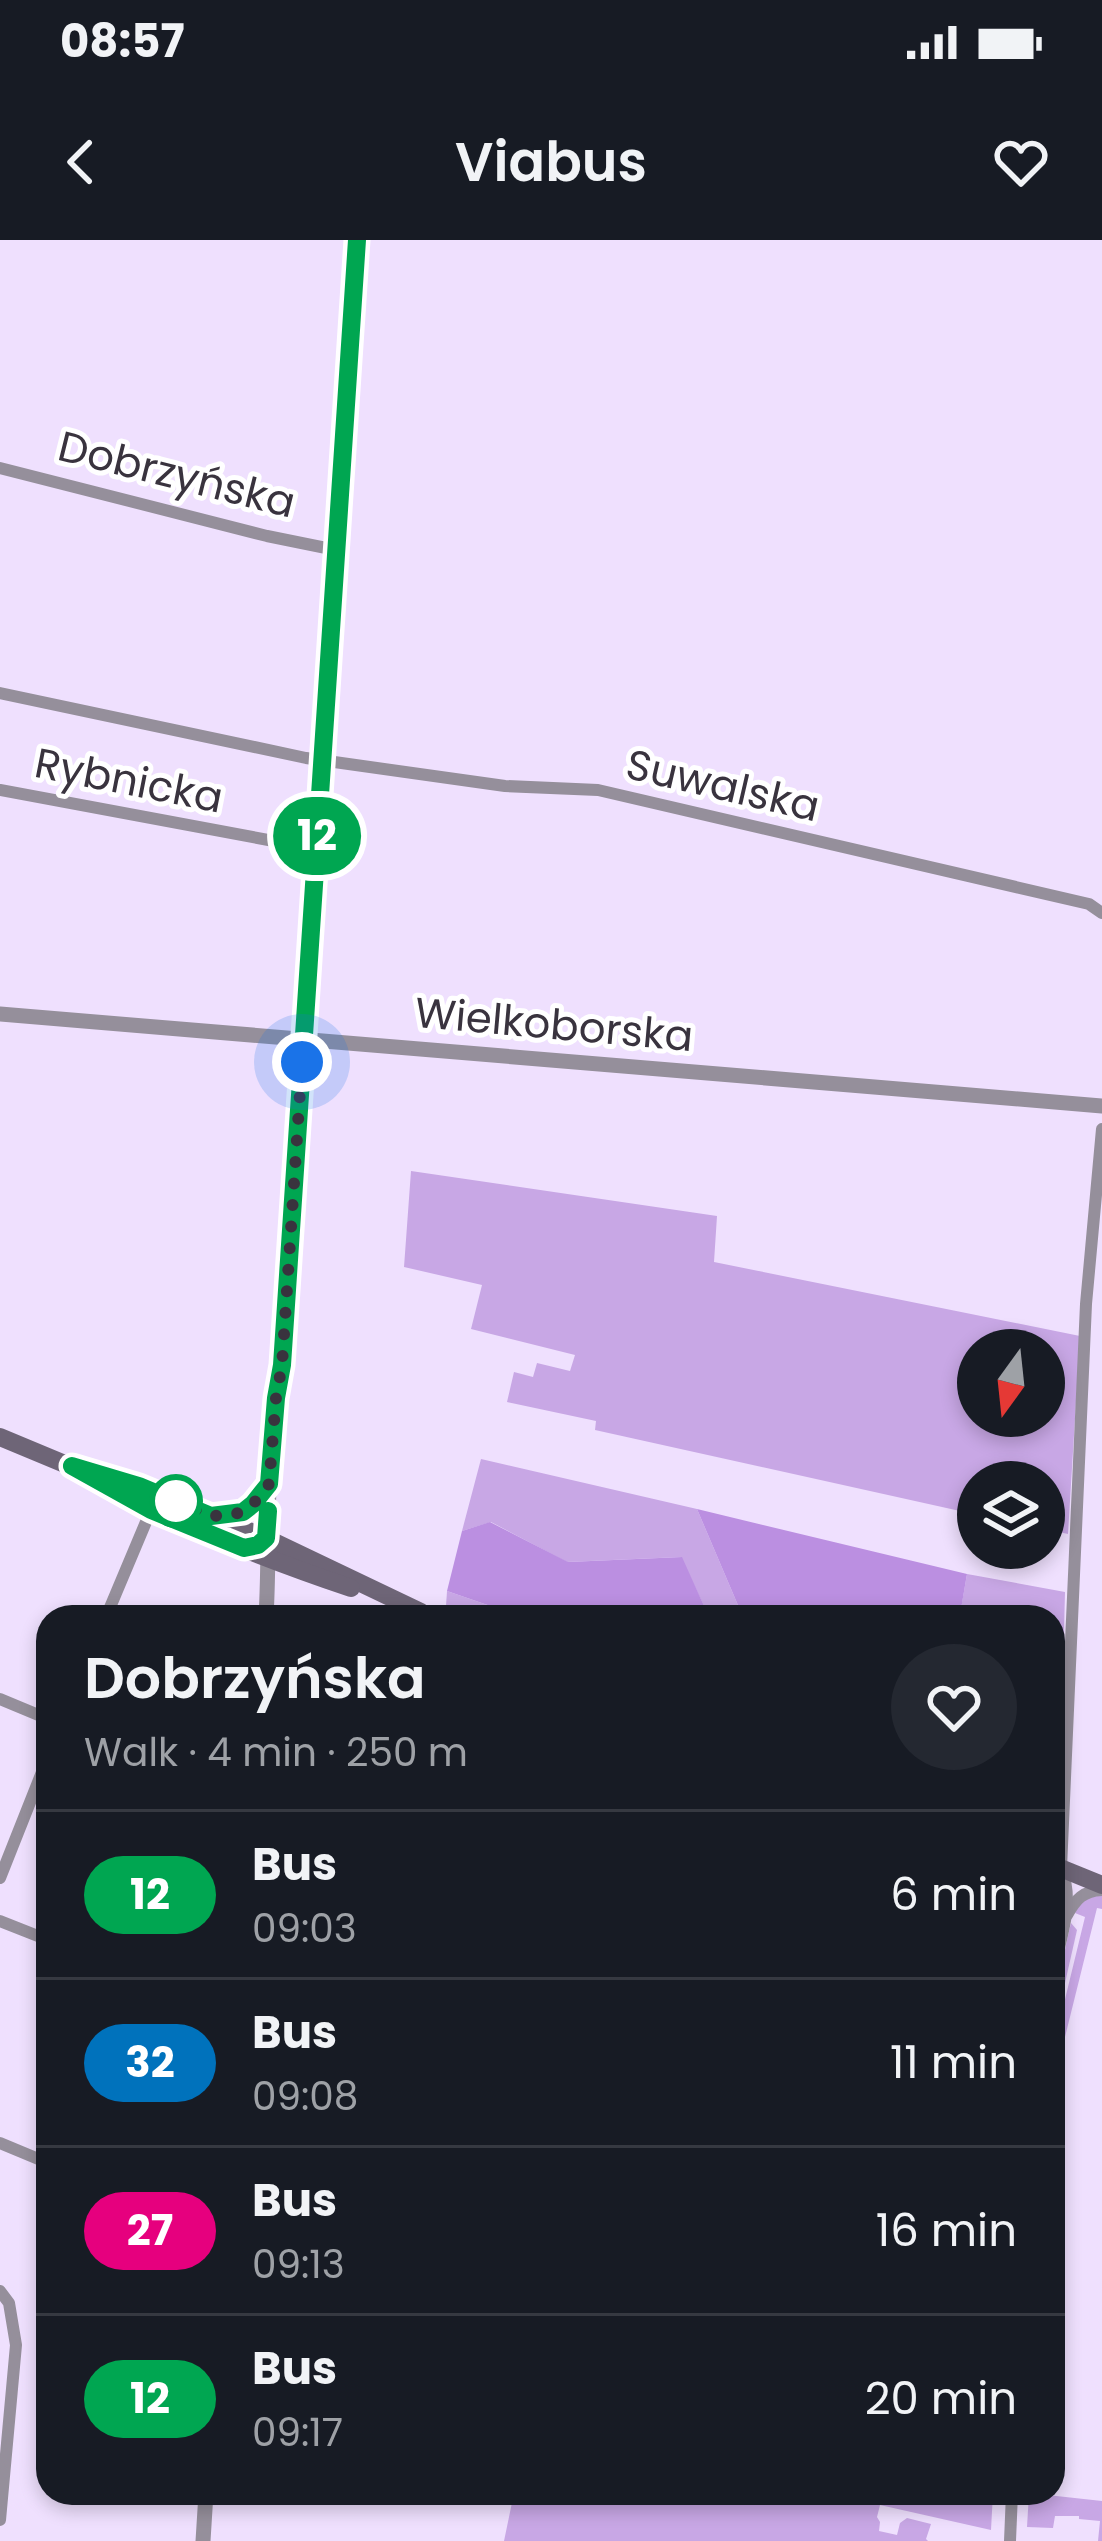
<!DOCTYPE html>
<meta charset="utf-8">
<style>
body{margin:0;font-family:Poppins,sans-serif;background:#242831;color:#f1f3f6;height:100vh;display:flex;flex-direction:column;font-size:45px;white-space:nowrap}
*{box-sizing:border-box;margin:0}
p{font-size:39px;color:#9ea1a6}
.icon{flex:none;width:66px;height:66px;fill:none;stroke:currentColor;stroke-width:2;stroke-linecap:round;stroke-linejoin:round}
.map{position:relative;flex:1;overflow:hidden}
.panel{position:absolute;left:36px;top:1365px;width:1029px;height:900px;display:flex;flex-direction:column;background:#171b24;border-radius:36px;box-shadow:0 6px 18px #0003}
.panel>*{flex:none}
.badge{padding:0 24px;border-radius:39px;font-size:42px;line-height:78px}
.needle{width:78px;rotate:195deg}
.fabs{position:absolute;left:957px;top:1089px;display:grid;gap:24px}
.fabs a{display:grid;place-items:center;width:108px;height:108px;border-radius:50%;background:#171b24;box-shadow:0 6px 18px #0003;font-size:60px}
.you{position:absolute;width:60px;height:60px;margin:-30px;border:9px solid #fff;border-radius:50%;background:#1a73e8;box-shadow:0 0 0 18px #1a73e833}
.map>.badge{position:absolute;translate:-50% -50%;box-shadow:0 0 0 6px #fff}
.round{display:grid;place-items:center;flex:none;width:126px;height:126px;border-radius:63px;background:#242831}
.head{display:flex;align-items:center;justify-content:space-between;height:204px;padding:0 48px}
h1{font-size:57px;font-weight:600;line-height:90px}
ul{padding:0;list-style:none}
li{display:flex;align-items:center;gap:36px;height:168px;padding:0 48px;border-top:3px solid #363941}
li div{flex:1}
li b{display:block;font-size:45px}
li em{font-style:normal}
li .badge{min-width:132px;font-weight:700;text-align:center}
.status{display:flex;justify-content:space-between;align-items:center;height:84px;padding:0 60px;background:#171b24;direction:ltr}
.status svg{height:33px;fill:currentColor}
header{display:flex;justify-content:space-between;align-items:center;height:156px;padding:0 48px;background:#171b24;font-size:54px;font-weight:600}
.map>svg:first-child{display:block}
</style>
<div class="status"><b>08:57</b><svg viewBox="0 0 49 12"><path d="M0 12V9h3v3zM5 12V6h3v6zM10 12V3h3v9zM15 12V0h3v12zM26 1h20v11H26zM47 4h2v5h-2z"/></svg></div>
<header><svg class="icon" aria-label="back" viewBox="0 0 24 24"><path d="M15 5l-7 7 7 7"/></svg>Viabus<svg class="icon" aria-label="heart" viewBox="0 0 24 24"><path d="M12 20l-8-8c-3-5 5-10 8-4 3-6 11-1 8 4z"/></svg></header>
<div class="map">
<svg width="1102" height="2301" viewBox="0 0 1102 2301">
<rect width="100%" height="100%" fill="#efe0fe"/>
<g fill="#c8a7e5" fill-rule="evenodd">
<path d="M411,931l306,45 -3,46 366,74 -12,198 -24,-5v-47h-66v33l-383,-85 1,-9 -89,-19 7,-30 19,5 4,-14 33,8 5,-16 -104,-26 11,-44 -78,-18zM978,1110h66v66h-66z"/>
<path d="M481,1219l216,50 46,108h-34l-28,-60 -114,5 -76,-40 -29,9z"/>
<path d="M967,1334l98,18 -2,78h-10v-53h-82l-11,-3z"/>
<path d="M447,1351l75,26h-49l-27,-11z"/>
<path d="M1053,1487l9,1 -9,116z"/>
<path d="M1102,1655v14l-5,-1 -33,133 -11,168 3,-161 3,-24 26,-107 -10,-4 7,-14z"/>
<path d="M1071,1683l6,7 -24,106v-34z"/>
<path d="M514,2253h479l-2,37 -111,-25 -3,12 3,5 -1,9 18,4 3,-12 7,-5 24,6 -5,15 2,2h-424z"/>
<path d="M1029,2253l73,8v40h-4l2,-20 -21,-2v-3h-24l-2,12 -26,-1z"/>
</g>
<g fill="#bb8fe1">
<path d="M697,1269l270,65 -7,41 4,2h-221z"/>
<path d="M490,1282l78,40 114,-5 27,60h-187l-75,-26 15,-60z"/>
</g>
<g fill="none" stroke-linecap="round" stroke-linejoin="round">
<g stroke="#958f9b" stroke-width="12">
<path d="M0,228l267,68 69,14"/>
<path d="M0,453l306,65 199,28 93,4 491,114 13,9"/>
<path d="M0,550l317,59"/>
<path d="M304,798l53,-798"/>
<path d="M106,1377l45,-107"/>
<path d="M0,1459l48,20"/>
<path d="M0,1638l48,-121"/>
<path d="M1067,1675c9,-16 16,-24 35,-25"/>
<path d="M0,1681l48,19"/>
<path d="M1053,1731c8,-34 22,-69 8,-103l25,-564 16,-175"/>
<path d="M0,1903l48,20"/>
<path d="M0,2051l9,12 7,42 -16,175"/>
<path d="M1010,2301l2,-48"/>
</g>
<g stroke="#958f9b" stroke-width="15">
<path d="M0,774l1102,92"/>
<path d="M213,1275c31,-1 36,-5 54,-29"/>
<path d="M266,1377c5,-84 -3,-170 16,-252l22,-327"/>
<path d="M203,2301l3,-48"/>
</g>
<g stroke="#6e6577" stroke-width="18">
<path d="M0,1197l72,30 67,19 127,52 155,74"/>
<path d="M106,1245c77,42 162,75 245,103"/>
<path d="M1053,1625l49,20"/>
</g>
</g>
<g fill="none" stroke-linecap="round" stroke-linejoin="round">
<defs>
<path id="line" d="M268,1271l-2,27 -8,7 -14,3 -93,-38 -79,-44 67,20 72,30 32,-4 10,-8 16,-20 7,-86 6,-33 75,-1125"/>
</defs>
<use href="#line" stroke="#fff" stroke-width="27"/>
<use href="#line" stroke="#00a651" stroke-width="18"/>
<path stroke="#39333e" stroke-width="12" stroke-dasharray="0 21.6" d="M176,1261l35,15 23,-1 19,-11 16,-20 7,-86 6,-33 20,-303"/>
</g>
<circle fill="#fff" stroke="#00a651" stroke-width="6" cx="176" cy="1261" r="24"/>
<g text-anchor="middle" stroke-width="10" stroke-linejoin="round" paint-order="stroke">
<g font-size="42" fill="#39333e" stroke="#fff">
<text transform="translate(177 234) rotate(14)" y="15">Dobrzyńska</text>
<text transform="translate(129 540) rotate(11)" y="15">Rybnicka</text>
<text transform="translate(723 545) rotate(13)" y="15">Suwalska</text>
<text transform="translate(554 784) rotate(5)" y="15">Wielkoborska</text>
</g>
</g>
</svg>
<div class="fabs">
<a><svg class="needle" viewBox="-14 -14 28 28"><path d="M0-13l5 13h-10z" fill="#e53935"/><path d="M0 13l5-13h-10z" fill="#9ea1a6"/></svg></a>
<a><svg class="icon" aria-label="layers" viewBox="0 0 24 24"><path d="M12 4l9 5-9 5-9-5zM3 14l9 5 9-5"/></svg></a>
</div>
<div class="you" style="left:302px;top:822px"></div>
<b class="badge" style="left:317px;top:596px;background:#00a651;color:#fff">12</b>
<section class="panel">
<div class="head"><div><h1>Dobrzyńska</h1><p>Walk · 4 min · 250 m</p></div><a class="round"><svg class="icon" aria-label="heart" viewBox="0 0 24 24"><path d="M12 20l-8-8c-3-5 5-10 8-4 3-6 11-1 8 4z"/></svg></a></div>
<ul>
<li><span class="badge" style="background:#00a651;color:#fff">12</span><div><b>Bus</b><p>09:03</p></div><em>6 min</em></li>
<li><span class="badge" style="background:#0072bc;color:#fff">32</span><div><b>Bus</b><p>09:08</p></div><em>11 min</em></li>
<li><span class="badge" style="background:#e6007e;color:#fff">27</span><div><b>Bus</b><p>09:13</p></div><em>16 min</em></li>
<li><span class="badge" style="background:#00a651;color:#fff">12</span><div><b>Bus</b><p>09:17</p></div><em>20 min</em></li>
</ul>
</section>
</div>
